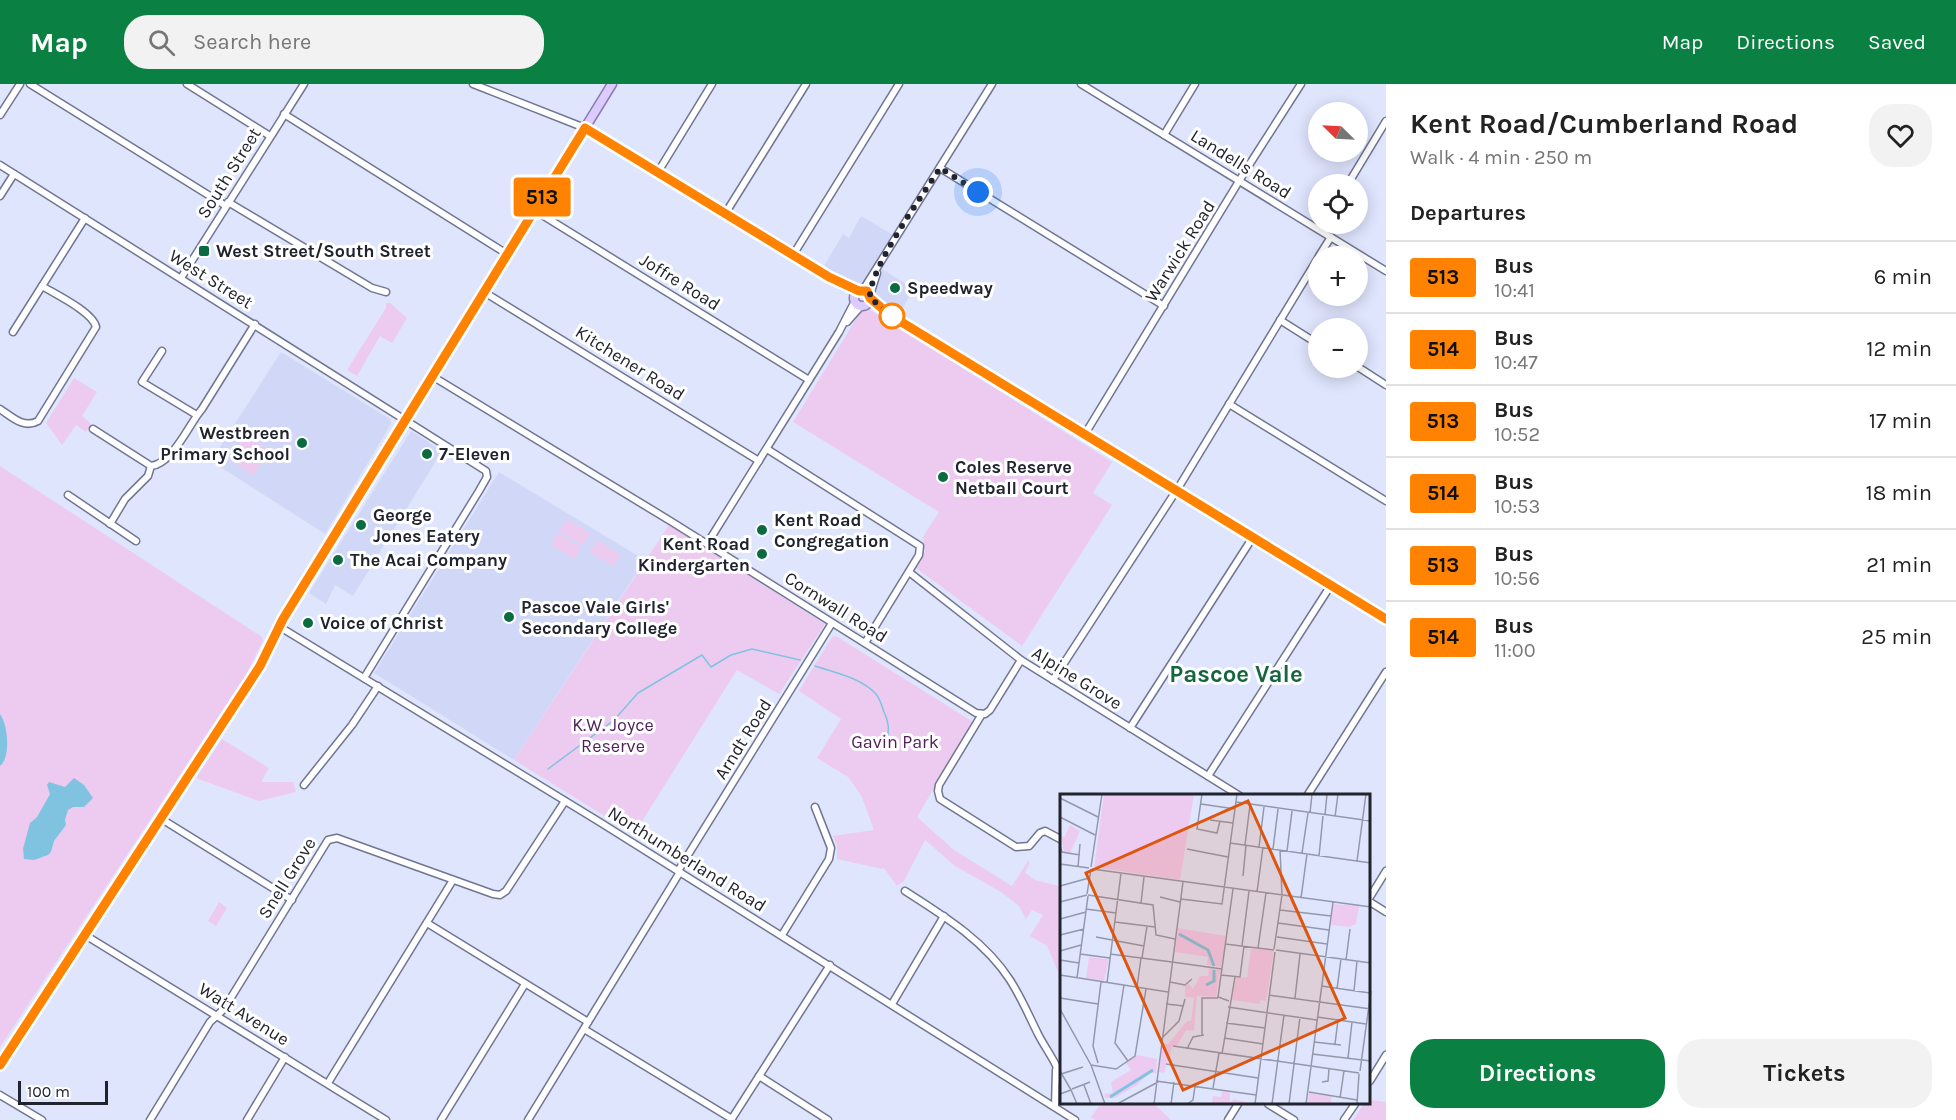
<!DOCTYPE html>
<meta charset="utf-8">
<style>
body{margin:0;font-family:Karla,sans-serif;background:#f2f2f2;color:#222;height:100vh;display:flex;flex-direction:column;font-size:22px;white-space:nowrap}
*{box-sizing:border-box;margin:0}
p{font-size:20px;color:#767676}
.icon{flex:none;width:33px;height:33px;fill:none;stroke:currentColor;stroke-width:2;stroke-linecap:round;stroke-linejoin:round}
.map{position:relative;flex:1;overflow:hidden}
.sheet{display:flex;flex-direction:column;background:#fff;width:570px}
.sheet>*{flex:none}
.badge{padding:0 12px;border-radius:4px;font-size:21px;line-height:39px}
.needle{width:39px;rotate:294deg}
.controls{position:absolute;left:1308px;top:18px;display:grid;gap:12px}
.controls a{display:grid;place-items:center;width:60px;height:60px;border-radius:50%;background:#fff;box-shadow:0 3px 15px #0003;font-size:30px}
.scale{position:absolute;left:18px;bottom:15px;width:90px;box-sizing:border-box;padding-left:6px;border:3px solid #21242f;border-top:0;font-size:16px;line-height:21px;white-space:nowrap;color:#21242f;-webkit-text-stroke:4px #fff;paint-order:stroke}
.you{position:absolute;width:30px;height:30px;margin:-15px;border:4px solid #fff;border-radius:50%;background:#1a73e8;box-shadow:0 0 0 9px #1a73e833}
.map>.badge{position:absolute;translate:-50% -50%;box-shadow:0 0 0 3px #fff}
h2{padding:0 24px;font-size:22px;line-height:54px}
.round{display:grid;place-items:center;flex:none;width:63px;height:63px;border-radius:24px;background:#f2f2f2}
.headline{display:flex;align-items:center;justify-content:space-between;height:102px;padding:0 24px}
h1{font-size:28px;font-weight:700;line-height:45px}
.primary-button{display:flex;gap:12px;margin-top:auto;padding:12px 24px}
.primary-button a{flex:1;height:69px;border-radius:24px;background:#0b8043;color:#fff;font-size:24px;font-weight:700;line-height:69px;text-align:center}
.primary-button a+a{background:#f2f2f2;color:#222}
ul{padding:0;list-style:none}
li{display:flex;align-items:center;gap:18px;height:72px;padding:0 24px;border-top:2px solid #e0e0e0}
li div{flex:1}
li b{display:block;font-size:22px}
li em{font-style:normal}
li .badge{min-width:66px;font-weight:700;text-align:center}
header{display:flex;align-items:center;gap:36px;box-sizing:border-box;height:84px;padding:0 30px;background:#0b8043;color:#fff}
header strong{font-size:28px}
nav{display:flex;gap:33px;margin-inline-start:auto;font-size:21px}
.search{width:420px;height:54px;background:#f2f2f2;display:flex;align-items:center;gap:15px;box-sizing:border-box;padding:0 21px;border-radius:24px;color:#767676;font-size:22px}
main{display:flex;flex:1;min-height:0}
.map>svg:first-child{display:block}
</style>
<header>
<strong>Map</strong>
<div class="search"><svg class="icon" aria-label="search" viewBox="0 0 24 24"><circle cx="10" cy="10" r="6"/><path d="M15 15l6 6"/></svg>Search here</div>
<nav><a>Map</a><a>Directions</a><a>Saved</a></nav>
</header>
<main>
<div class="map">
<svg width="1386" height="1036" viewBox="0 0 1386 1036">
<rect width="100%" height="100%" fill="#dfe5fd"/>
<g fill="#d1d8f7">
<path d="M861,132l32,19 -16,31 37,23 -15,24 -76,-45 20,-34 6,4z"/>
<path d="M281,268l109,67 1,5 -66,110 -114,-73z"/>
<path d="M411,347l31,20 -89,145 -18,-11 -9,19 -17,-11z"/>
<path d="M499,388l146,88 -131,200 -140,-87z"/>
</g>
<g fill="#edcbf1">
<path d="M386,219h4l17,15 -15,25 -12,-7 -23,40 -10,-6 39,-62z"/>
<path d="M864,222l248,156 -19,31 19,12 -90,141 -106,-78 9,-17 -2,-14 16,-25 -146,-90z"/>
<path d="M74,294l23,14 -15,24 9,8 -5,8 -10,-7 -14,20 -16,-22z"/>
<path d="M246,351l23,15 -7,12 -24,-15z"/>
<path d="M237,364l24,15 -8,12 -23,-15z"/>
<path d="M0,382l262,171 1,3 -16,33 -247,374z"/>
<path d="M567,435l23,14 -7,12 -24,-14z"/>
<path d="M669,441l156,99 -46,70 -42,-24 -103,164 -120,-74z"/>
<path d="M558,449l23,14 -7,12 -23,-14z"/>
<path d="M597,456l24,15 -8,11 -23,-14z"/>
<path d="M836,552l137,86 -56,95 37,33 58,36 16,-25 2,1 -5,11 10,7 24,6 3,5v90l-15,-35 -17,-10 13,-21 -11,-5 -6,9 -7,-13 -18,-14 -46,-26 -30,-26 -21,41 -7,5 -14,-19 -1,2 -45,-10v-13l-4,-10 41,-6 -13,-35 -13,-18 -31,-19 24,-39 -42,-28 33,-54z"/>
<path d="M222,655l47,29 -8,14h32l3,10 -37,9 -63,-23z"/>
<path d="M219,818l8,6 -11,18 -8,-5z"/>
<path d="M1370,1016l16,2v18h-33l11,-16h6z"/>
<path d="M1101,1020h53l17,16h-76l-4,-3z"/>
</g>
<g fill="#80c3e0">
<path d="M0,630c8,11 11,43 0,52z"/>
<path d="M74,694l10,7 9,13 -9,9h-11l-5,3 -3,10 1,5 -12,16 -3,11 -3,3 -14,5 -10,-1 -1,-10 7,-26 7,-6 13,-23 -3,-9 2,-3 16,5z"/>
</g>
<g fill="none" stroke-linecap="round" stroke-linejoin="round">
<g stroke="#80c3e0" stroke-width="1.5">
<path d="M815,582c21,7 46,12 61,28 4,5 6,12 8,18 6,13 6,22 -1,35"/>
<path d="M548,685l66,-49 24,-27 64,-38 9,12 20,-12 21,-6 48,11"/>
</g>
<defs>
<g id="minor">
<path d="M30,0l196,122"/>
<path d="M187,0l83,52"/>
<path d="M473,0l112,44"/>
<path d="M1081,0l305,187"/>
<path d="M284,30l223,140"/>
<path d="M0,31l20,-31"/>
<path d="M1164,51l31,-51"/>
<path d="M0,81l486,306 1,6 -8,14 -115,187"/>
<path d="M940,84l224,138"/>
<path d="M658,88l54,-88"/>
<path d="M1348,100l38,-63"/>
<path d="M0,112l14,-22"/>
<path d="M228,118l144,86 14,4"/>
<path d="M534,126l275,170"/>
<path d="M725,130l81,-130"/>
<path d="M793,171l106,-171"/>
<path d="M1319,172l12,-19"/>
<path d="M181,194l123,-194"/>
<path d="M863,206l129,-206"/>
<path d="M484,208l275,169"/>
<path d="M870,211l7,-22"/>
<path d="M1280,236l38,24"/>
<path d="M847,238l14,-16"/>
<path d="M13,248l72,-114"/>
<path d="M162,267l-20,31 53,32"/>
<path d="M1358,283l28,18"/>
<path d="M432,292l240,146 304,191 9,1 5,-4 31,-50"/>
<path d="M1229,320l157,97"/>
<path d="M0,325c12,8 24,20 38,12l58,-94c-3,-15 -41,-33 -54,-41"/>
<path d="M93,345l58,37"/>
<path d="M1085,350l159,-261 57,-89"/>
<path d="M767,365l153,97 -1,9 -54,88"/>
<path d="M68,411l68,46"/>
<path d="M110,440l15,-25 23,-23 3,-10c22,-2 39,-44 51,-57l53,-85"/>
<path d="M707,460l132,-212 16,-31"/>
<path d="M909,488l112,88 219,136"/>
<path d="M280,543l318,194 477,299"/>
<path d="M1053,596l127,-195 138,-227"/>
<path d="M982,630l-43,71 -1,6 2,8 76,48 13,-1 11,-13 5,-2 17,9"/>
<path d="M1130,644l123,-191"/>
<path d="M1208,692l123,-191"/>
<path d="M304,701l48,-60 26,-39"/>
<path d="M1307,712l79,-124"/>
<path d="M160,734l132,82"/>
<path d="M678,787l154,-248"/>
<path d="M905,807c39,25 80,50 105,89 11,17 19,36 28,54 8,16 21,31 24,49"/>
<path d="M1370,813l16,-26"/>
<path d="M1370,818l16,10"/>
<path d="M427,839l161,99"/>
<path d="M85,851l301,185"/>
<path d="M782,851l47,-76 2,-11 -16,-41"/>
<path d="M892,920l52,-88"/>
<path d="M584,945l148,90"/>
<path d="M759,992l69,44"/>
<path d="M1370,997l16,-26"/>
<path d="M328,999l125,-203"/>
<path d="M0,1011l42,25"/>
<path d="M1268,1020l26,16"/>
<path d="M1055,1023l1,-37"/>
<path d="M150,1036l60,-98 14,-13 104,-169 9,-2 156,56 7,1 6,-4 59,-90"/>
<path d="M247,1036l38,-63"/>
<path d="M441,1036l84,-136"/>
<path d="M528,1036l152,-248"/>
<path d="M731,1036l99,-155"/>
<path d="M1228,1036l10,-16"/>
<path d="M1344,1036l11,-16"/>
</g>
<g id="major">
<path d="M585,44l244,149 30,13"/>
<circle cx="862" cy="214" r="8"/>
<path d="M870,215l20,16 30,19 466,285"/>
<path d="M0,981l260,-399 23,-47 26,-42 303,-493"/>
</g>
</defs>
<use href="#minor" stroke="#707691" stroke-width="9"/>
<use href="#major" stroke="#8b7ab4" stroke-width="11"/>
<use href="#minor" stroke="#fff" stroke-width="6"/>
<use href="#major" stroke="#dccbfd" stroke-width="8"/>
</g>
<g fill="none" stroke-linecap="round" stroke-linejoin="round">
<defs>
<path id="line" d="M0,981l260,-399 23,-47 302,-491 244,149 30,14h8l3,7 20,17 496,304"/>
</defs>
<use href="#line" stroke="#fff" stroke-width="14"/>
<use href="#line" stroke="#ff8200" stroke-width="9"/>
<path stroke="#21242f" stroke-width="6" stroke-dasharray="0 10.8" d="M892,232l-22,-18c-2,-28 53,-103 70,-130l38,24"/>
</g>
<g fill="#0b6b40" stroke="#fff" stroke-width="2">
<rect x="198" y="161" width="12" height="12" rx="3"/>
<circle cx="895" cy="204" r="6"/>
<circle cx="302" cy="359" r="6"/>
<circle cx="427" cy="370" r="6"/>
<circle cx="943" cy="393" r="6"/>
<circle cx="361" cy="441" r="6"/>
<circle cx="762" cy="446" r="6"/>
<circle cx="762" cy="470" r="6"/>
<circle cx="338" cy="476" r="6"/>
<circle cx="509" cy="533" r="6"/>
<circle cx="308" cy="539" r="6"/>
</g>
<circle fill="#fff" stroke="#ff8200" stroke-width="3" cx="892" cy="232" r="12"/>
<g text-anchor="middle" stroke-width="6" stroke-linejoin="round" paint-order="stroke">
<g font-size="18" fill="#21242f" stroke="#fff">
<text transform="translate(1241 80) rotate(32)" y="6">Landells Road</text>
<text transform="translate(229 89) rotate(-58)" y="6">South Street</text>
<text transform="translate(1180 167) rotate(-58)" y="6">Warwick Road</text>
<text transform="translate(211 195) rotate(32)" y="6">West Street</text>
<text transform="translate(680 198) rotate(32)" y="6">Joffre Road</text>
<text transform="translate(630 279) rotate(32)" y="6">Kitchener Road</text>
<text transform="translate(836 523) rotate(32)" y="6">Cornwall Road</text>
<text transform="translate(1077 594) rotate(32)" y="6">Alpine Grove</text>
<text transform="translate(743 655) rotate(-58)" y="6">Arndt Road</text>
<text transform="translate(687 775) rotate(32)" y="6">Northumberland Road</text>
<text transform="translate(287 794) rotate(-58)" y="6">Snell Grove</text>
<text transform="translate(244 930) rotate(32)" y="6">Watt Avenue</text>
</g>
<g font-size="18" font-weight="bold" fill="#21242f" stroke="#fff" text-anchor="start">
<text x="216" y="173">West Street/South Street</text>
<text x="907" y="210">Speedway</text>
<text x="290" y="355" text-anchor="end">Westbreen<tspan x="290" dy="21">Primary School</tspan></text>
<text x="439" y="376">7-Eleven</text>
<text x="955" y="389">Coles Reserve<tspan x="955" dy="21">Netball Court</tspan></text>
<text x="373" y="437">George<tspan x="373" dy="21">Jones Eatery</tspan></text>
<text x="774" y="442">Kent Road<tspan x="774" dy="21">Congregation</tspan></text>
<text x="750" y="466" text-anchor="end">Kent Road<tspan x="750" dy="21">Kindergarten</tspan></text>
<text x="350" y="482">The Acai Company</text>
<text x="521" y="529">Pascoe Vale Girls'<tspan x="521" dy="21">Secondary College</tspan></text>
<text x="320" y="545">Voice of Christ</text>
</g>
<g font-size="18" fill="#511f58" stroke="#fff">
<text x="613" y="647">K.W. Joyce<tspan x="613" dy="21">Reserve</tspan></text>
<text x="895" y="664">Gavin Park</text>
</g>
<g font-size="24" font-weight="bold" fill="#14663e" stroke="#fff">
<text x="1236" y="598">Pascoe Vale</text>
</g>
</g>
<g transform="translate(1060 710)">
<rect width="310" height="310" fill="#dfe5fd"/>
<path d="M44,0h90l-14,86 -86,-13zM10,31l10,6 -10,22h-6l-3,-19 3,4zM273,110l26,2 -3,18 -7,3 -18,-2zM118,134l48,8 -5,31 -14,-2 1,-8 -33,-5zM191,154l23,3 -8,50 -6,-1v4l-28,-4 4,-22 11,-1zM29,163l20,2 -5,22 -18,-3zM149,174l11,2 -4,27 -19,-1 -3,35 -8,-1 -9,16 -4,-1 -9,28 -5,-1 4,-29 5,1 19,-23h4l3,-23 -9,-1v-11l4,-2 4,5 7,-13h8zM77,261l20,4 -1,15 -6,-2 -14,14 -22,12h-9l-1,-4 9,-1 -2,-11 20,-12 -5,-7zM162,297l8,1v11l4,-4 19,5h-41l1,-8 8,1zM249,299l23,3 -1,8h-24z" fill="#edcbf1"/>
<path fill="none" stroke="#80c3e0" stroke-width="3" d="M119,140l29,16 6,16M146,191l8,-4v-11M50,303l43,-27"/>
<path fill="none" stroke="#9398ab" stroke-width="1.5" d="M142,0l-5,35 20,4 3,-12M0,4l38,19M176,8l135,19M141,10l34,5M250,19l2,-19M265,21l2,-21M0,23l35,18M275,23l3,-23M150,26l23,3M170,49l141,20M185,51l5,-40M0,52l2,6 18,3M199,53l5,-40M127,55l41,8M213,55l5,-40M220,56l2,45M227,57l5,-40M242,59l6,-40M259,62l4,-40M297,67l9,-67M0,70l29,4M18,73l2,-23M31,73l11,-73M32,75l279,38M183,82l3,-31M0,92l29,-8M197,98l6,-45M27,100l4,-25M28,101l65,10 3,30 19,4M100,103l20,5M241,104l6,-44M121,105l41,5 15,-110M0,108l27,-7M81,109l3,-26M26,115l30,4M220,116l51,6M0,125l26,-7M55,128l40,5M218,129l51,7M0,141l24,-6M36,143l48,9M217,143l50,7M165,150l49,6M182,152l7,-55M198,154l8,-55M214,155l8,-54M216,156l95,13M0,157l21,-6M20,160l30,4M50,160l62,8M82,164l5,-32M0,166l19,3M286,166l4,-31M112,168l50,7M0,181l108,17M161,181l19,2 4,-31M17,184l11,-82M110,188l15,3 7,-6M47,189l14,-110M64,191l-9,58 13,18M261,192l49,7M77,193l4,-29M277,195l4,-30M294,197l3,-30M209,201l102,14M0,204l38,6M235,204l5,-44M169,207l-11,-4 15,-108M106,210l18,2M168,213l89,13M0,215l31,56 14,39M257,223l49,7M166,229l39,5M142,241v-37h16M164,244l39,6M101,245l18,-18 6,-22M254,248l27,3M275,250l3,-24M113,252l186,27M127,255l6,-12 11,-2M162,260l13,-77M252,260l59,7M288,264l4,-36M38,269l-5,-17 8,-64M106,270l92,14M234,270l6,-47M31,271l25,4 19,-13 11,-67M0,277l11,19M300,277l11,-80M1,280l22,-7M96,287l100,14M262,288l6,-1 1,-12M24,291l7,19M153,294l6,-35M12,295l18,-7M249,298l48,8M0,300l11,-4 6,14M280,304l4,-27M57,310l41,-22M94,310l29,-222M111,310l3,-22M127,310l6,-4 2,-14M195,310l20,-152M212,310l12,-89M229,310l5,-40M246,310l27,-202M297,310l2,-30"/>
<path fill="#de560e" fill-opacity="0.15" stroke="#de560e" stroke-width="3" d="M188,7l97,217 -162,72 -97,-217z"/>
<rect width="310" height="310" fill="none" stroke="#21242f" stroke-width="3"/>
</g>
</svg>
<div class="controls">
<a><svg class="needle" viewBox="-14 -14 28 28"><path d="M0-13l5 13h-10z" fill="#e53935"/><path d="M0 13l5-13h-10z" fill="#767676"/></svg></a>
<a><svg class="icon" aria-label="locate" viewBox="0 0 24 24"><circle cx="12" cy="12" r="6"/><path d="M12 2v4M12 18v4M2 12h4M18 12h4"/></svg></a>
<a>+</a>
<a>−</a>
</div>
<div class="scale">100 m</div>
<div class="you" style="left:978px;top:108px"></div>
<b class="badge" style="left:542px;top:113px;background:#ff8200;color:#111">513</b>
</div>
<section class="sheet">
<div class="headline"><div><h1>Kent Road/Cumberland Road</h1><p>Walk · 4 min · 250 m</p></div><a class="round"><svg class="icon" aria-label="heart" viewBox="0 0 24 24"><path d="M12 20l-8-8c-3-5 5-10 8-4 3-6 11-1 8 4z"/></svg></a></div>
<h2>Departures</h2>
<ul>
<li><span class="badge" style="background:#ff8200;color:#111">513</span><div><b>Bus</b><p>10:41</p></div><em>6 min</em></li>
<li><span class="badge" style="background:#ff8200;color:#111">514</span><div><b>Bus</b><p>10:47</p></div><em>12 min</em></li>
<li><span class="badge" style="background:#ff8200;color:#111">513</span><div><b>Bus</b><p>10:52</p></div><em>17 min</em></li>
<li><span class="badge" style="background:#ff8200;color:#111">514</span><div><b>Bus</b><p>10:53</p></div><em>18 min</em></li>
<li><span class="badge" style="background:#ff8200;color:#111">513</span><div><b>Bus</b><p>10:56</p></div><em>21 min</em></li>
<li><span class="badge" style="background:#ff8200;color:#111">514</span><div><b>Bus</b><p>11:00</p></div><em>25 min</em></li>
</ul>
<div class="primary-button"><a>Directions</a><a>Tickets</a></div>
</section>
</main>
